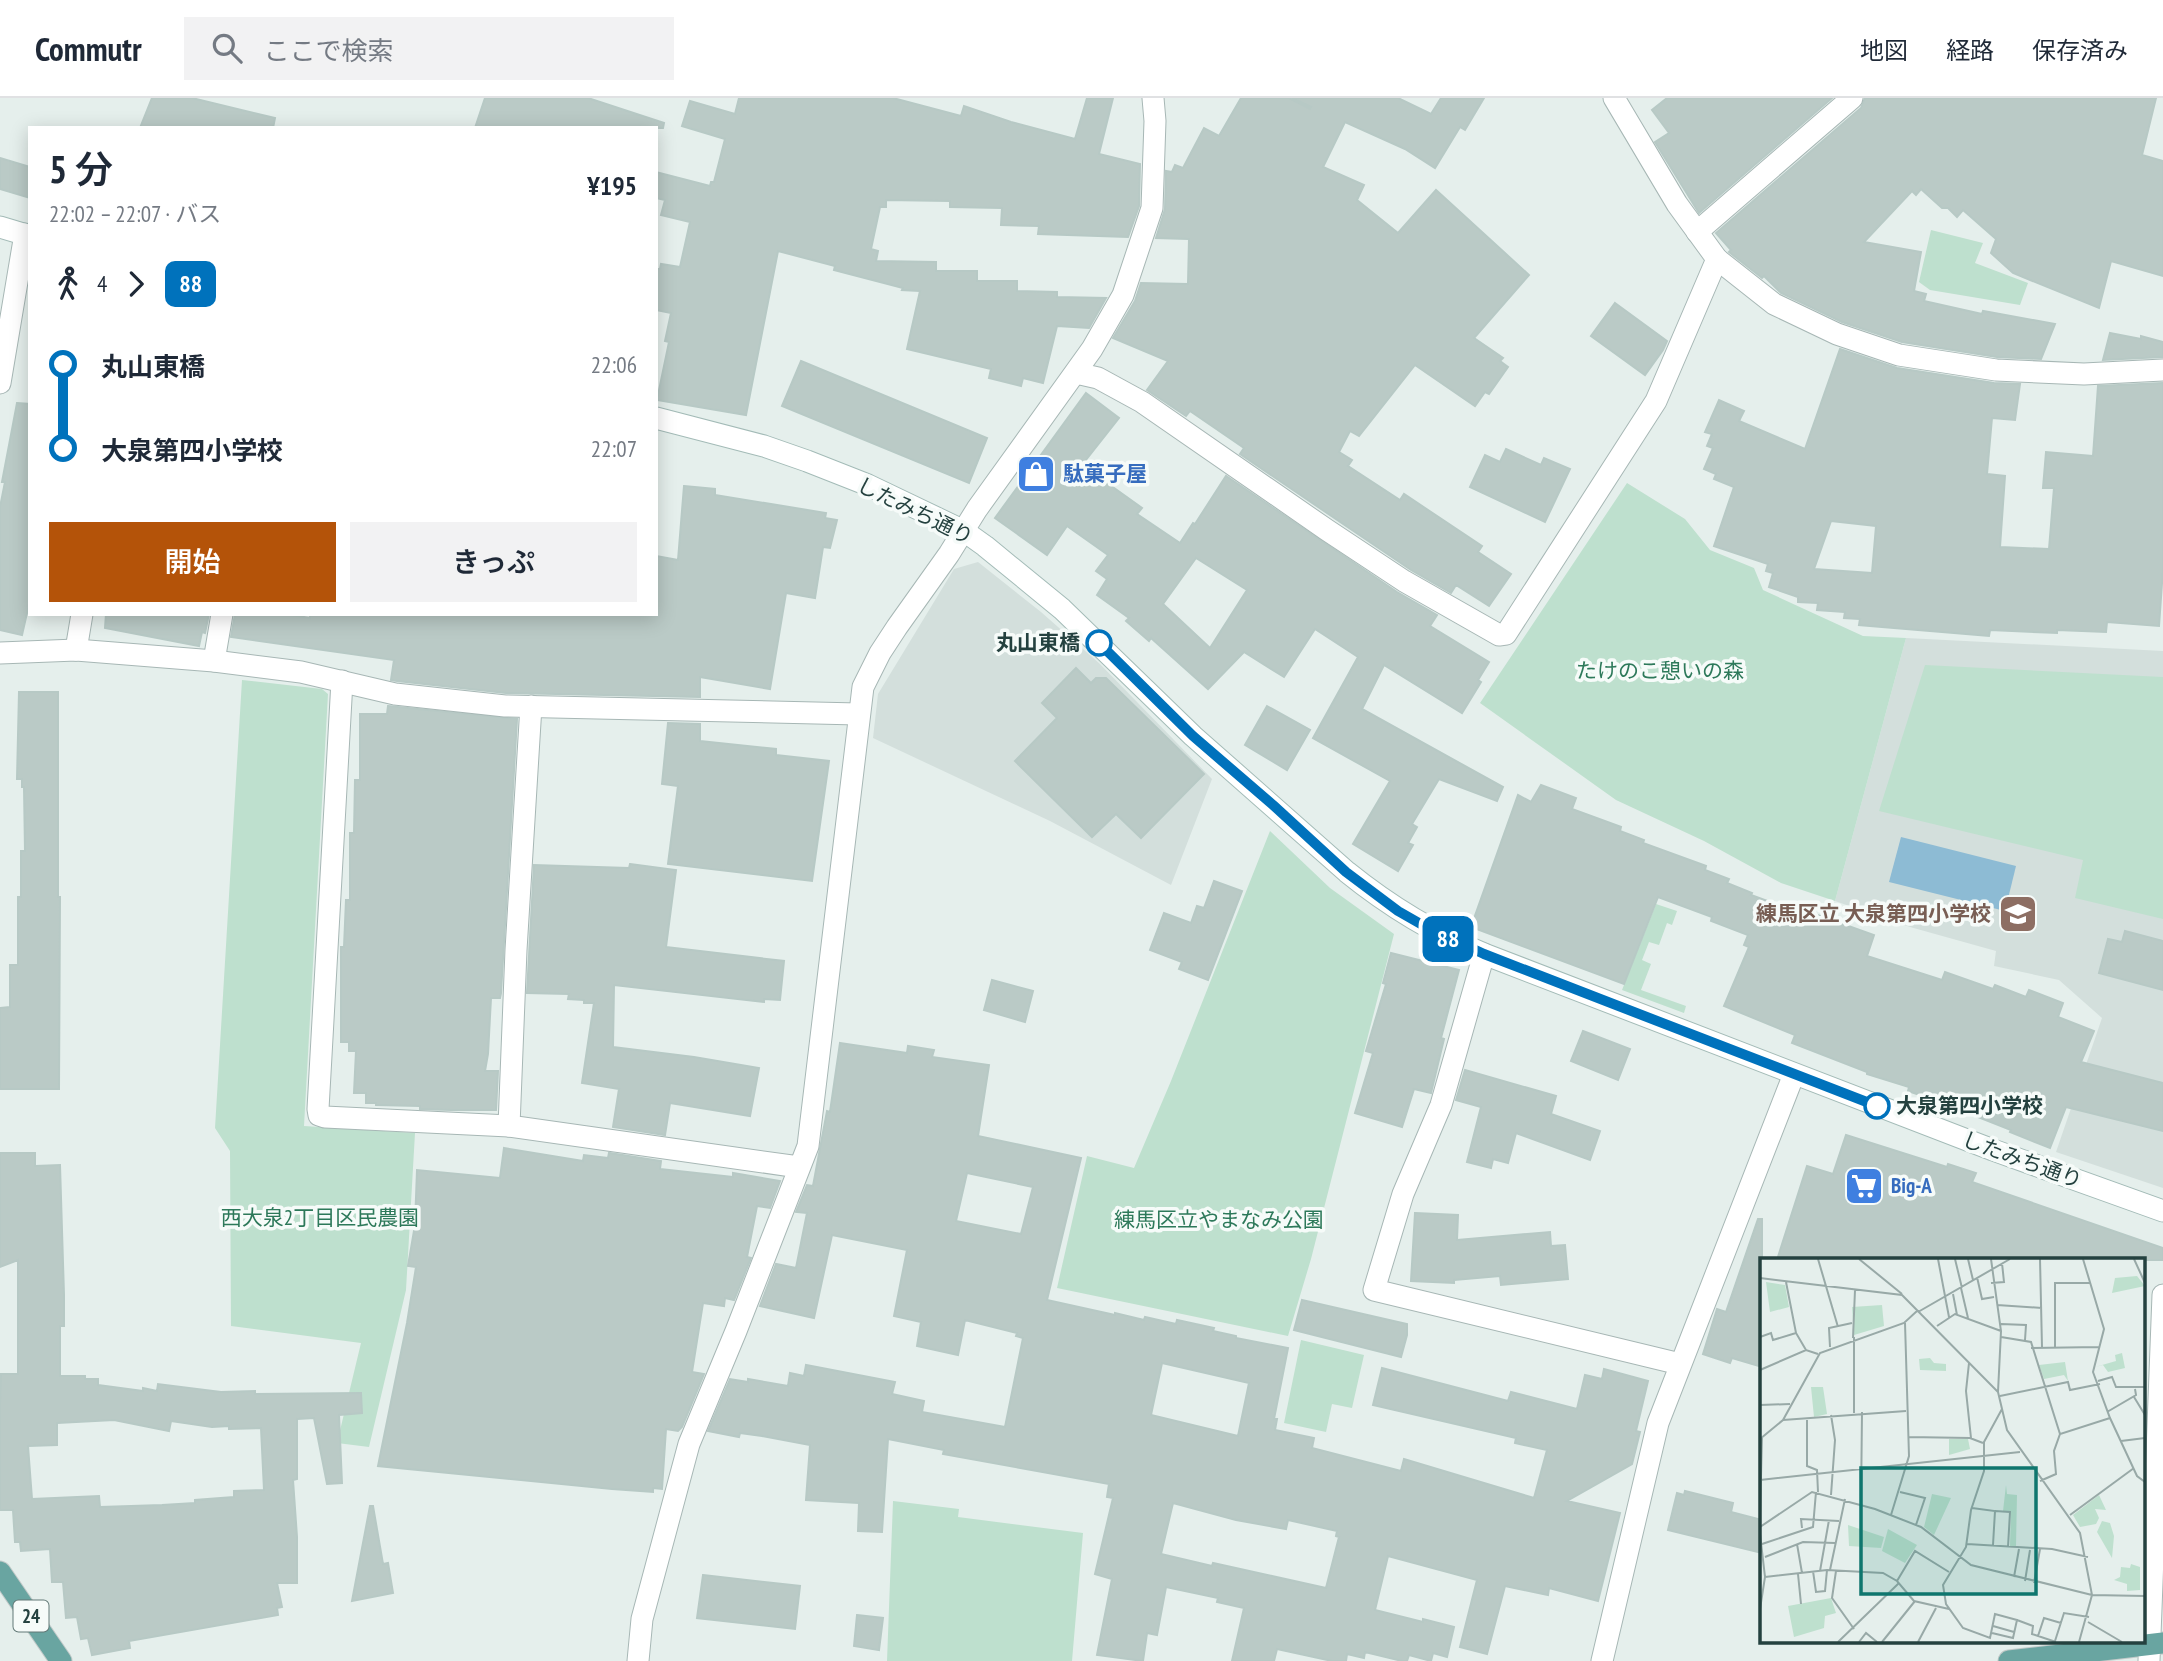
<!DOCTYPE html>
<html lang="ja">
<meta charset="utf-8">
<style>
body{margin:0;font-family:"PT Sans Narrow","Noto Sans JP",sans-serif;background:#f2f2f3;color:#1f2937;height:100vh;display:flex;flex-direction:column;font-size:26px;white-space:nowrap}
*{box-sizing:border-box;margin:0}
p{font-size:23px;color:#747a83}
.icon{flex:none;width:38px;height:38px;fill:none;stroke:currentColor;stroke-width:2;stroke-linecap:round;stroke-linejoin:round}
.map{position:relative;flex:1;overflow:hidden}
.drawer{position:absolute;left:28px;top:28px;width:630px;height:490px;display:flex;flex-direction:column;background:#fff;border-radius:0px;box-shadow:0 4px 18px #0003}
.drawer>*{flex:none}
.badge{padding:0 14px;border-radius:10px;font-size:24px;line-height:46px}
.map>.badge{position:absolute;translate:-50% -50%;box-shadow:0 0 0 4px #fff}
.legs{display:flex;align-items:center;gap:10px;height:77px;padding:0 21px;font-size:23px}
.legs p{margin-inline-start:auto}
.summary{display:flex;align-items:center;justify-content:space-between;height:119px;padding:0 21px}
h1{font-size:38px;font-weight:600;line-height:52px}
.action{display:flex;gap:14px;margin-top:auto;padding:14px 21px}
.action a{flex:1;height:80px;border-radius:0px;background:#b45309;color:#fff;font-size:28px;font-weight:600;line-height:80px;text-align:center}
.action a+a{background:#f2f2f3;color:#1f2937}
ul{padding:0 21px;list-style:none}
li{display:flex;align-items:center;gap:24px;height:84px;font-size:26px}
li i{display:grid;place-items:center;width:10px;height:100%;margin:0 9px;background:currentColor}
li i::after{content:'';width:18px;height:18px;margin:-9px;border:5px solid;border-radius:50%;background:#fff}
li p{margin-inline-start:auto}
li:first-child i{background:linear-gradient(#0000 50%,currentColor 0)}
li:last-child i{background:linear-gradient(currentColor 50%,#0000 0)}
header{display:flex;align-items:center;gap:42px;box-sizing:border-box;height:98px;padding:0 35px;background:#fff;border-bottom:2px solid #e0e1e3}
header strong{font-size:33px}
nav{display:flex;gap:38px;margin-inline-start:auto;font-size:24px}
.search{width:490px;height:63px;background:#f2f2f3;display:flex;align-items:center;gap:18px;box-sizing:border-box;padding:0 24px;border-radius:0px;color:#747a83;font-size:26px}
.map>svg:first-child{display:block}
</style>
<header>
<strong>Commutr</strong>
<div class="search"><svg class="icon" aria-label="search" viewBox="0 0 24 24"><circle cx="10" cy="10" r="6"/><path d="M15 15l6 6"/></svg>ここで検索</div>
<nav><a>地図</a><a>経路</a><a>保存済み</a></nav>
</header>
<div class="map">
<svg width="2163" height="1563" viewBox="0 0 2163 1563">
<rect width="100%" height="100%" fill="#e5efec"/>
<g fill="#d3dfdc">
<path d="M978,464l63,50 59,52 112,115 -41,106 -121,-64 -177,-83 5,-44 76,-125z"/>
<path d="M1906,540l257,13v537l-107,-36 46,-134 -43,-38 -65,-14 2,-15 -86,-24 -75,-26z"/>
</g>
<g fill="#bee0ce">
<path d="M1931,132l52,13 -8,20 53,20 -8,22 -90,-15 -11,-8z"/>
<path d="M1627,385l58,36 25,31 44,18 9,22 100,46 43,2 -71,263 -54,-18 -77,-42 -88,-41 -136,-97z"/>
<path d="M1925,567l238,12v242l-88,-21 8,-38 -204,-49z"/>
<path d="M242,582l80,9 6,5 -24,432 111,7 -9,157 -37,157 -32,-4 24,-100 -130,-17 -1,-175 -15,-23z"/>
<path d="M1270,733l60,57 64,46 -83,325 -23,77 -231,-48 30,-132 47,12 37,-87z"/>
<path d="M1656,806l21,7 -5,14 -5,-2 -8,22 -10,-3 -7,18 9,4 -10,26 45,16 -2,7 -62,-23z"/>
<path d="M1301,1242l63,15 -12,53 -20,-4 -6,28 -42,-9z"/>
<path d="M893,1403l66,8 -1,8 125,16 -11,128h-185z"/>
</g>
<path fill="#8dbbd4" d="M1901,739l115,29 -11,45 -116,-29z"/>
<g fill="#bacac6" stroke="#b7c9c5" stroke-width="2" fill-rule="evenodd">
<path d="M152,0h40l83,20 -2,10h-133z"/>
<path d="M485,0h103l76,25 -1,5h-188z"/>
<path d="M739,0h154l68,18 3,-10 47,16 64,17 12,-41h26l-14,56 41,10 -1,42 -11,31 -90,-3 1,-8 -38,-1 1,-17 -52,-1v-6l-64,-1v7h-6l-9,42 7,2 -2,10 60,1v9h41v10h40v10l40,1v5l49,1 -17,30 -32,-2 -14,57 -20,-5 -2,8 -32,-8 2,-9 -84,-20 13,-58 -18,-1 1,-2 -69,-18 1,-4 -57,-15 -32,164 -89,-15 12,-58 -4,-1 6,-28 -15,-3v-41h4l1,-5 19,3 10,-45 -29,-7 4,-15 -9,-2v-26l54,14 1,-4h3l11,-43 -43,-13 8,-25 45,13z"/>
<path d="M1241,0h48l21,11 1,-2 -19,-9h106l33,16 10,-16h43l-19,32 -5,-3 -25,41 -30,-19 -60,-27 -22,45 41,18 -7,15 41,33 38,-43 93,85 -55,63 29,20 -3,3 8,6 -19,27 -4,-2 -10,14 -60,-41 -56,71 -9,-5 -11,21 13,8 -4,6 52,34 4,-6 78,52 -4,6 33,22 -22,32 -33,-21 -5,8 -40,-23 -171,-116 4,-6 -54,-37 -4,5 -39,-26 21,-29 -55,-23 22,-37 6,-18 47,1 1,-45 -33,-1 9,-29 1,-38 6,1 3,-7 8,3 21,-40 15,8z"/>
<path d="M1667,0h165l-133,115 -44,-71 14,-9 -17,-23z"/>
<path d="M1865,0h291l-14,57 21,6v115l-52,-15 -12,47 -86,-35 -22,-20 5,-14 -33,-29 -6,7 -9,-9h-6l-21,-19 -5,6 -4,-4 -48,51 57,10 -7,39 12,3 -2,7 58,13 1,-3 72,13 -14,35 -44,-2 -95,-15 -60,-20 -61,-29 -17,-17 -2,2 -33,-26 2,-2 -15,-17 145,-125z"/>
<path d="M0,60l30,9v31l-30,-9z"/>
<path d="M1615,205l52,38 -4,9 -18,25 -54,-39z"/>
<path d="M2110,235l31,6v-3l22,6v15l-60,3z"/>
<path d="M1840,251l57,19 97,15 26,1 -5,36 -23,-2 -5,56 18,2 -5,71 49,2 5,-61h-11l3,-36 47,4 5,-70 65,-3v186l-4,57 -52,-4 -1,10 -49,-2v3l-67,-3 -1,6 -130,-11 1,-6 -16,-1 1,-6 -28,-2 1,-7 -20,-1v-5l-29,-10 4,-14 -7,-2 2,-7 -54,-18 20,-59 -20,-8 2,-5 -12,-5 9,-21 -6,-2 5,-12 -7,-2 14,-32 25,11 -5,10 66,28zM1831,423l45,5 -4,47 -58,-4z"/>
<path d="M801,263l186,77 -18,45 -187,-77z"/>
<path d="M1086,295l33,25 -37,47 60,43 -5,6 43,29 13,-20 2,1 31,-48 171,116 40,23 -7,11 59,36 -11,18 3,2 -19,31 -78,-48 -22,44 141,78 -6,14 -58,-22 -27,45 5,3 -9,16 5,2 -15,26 -45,-27 37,-63 -77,-43 45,-81 -43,-28 -31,48 -40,-25 -36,37 -57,-51 -2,3 -23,-20 3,-3 -32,-23 10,-16 -11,-8 12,-16 -41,-29 -20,29 -52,-37zM1196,460l51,32 -37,58 -47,-44z"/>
<path d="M17,305l13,1v196l-8,35 -22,-5v-123l5,-25h-3z"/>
<path d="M1506,351l35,16 3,-7 26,11 -25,53 -75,-35 15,-32 15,7z"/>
<path d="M684,388l31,3v6l111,18 -1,5 12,2 -7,28 -7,-1 -8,51 -29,-5 -16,96 -70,-12v20l-194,-4 -109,-12 -6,-1 3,-20 -163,-23 4,-23h51l24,4v-4h346v-58l22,4z"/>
<path d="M106,516h103l-4,19 -3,-1 -3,14 -94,-18z"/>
<path d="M1076,570l15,15 5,-5h10l98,96 -63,64 -25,-24 -24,23 -77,-76 42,-43 -15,-15z"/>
<path d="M19,594h39v205h2l-1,192h-59v-81l10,-1v-42h8v-68h3v-46h4l-1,-64h-2v-8h-5z"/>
<path d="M388,608l129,13 -16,274 -1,5h-9l-3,56 -3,17h13l-2,39h-45l-31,-1v-3l-44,-1v-2h-10v-10h-12l2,-42h-7v-9h-8v-95h3l2,-47h4v-67h4l1,-53h5v-66h27z"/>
<path d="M1267,608l43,24 -23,40 -42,-25z"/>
<path d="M668,625l32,1v17l76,8v6l53,6 -17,120 -144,-17 10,-78 -16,-2z"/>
<path d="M1541,687l35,13 -4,11 49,18 -1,4 24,9 -1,3 63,23 -1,4 24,9 -2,4 25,10 -1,2 52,19 1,-4 70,25 -7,21 75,24 3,-8 48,17 2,-4 31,12 3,-7 34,13 -5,14 36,14 -13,31 82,21v48l-97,-24 -16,41 -40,-16 1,-2 -43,-17v-2l-60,-20 1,-4 -42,-13v-2l-75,-29 3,-8 -71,-29 25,-59 -5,-2 4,-10 -37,-14 1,-4 -54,-20 -34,87 -153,-57 47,-132 13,7z"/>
<path d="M630,766l46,6 -10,77 118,14 -4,39 -16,-1v3l-150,-17 -1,62 81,10 65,11 -9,48 -80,-13 -5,32 -52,-8 6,-38 -37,-6 12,-80h-10v-3l-16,-1 1,-5 -42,-1 7,-128 95,3z"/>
<path d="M1214,783l28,10 -34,89 -29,-11 3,-7 -32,-12 14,-37 27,10 6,-17 7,2z"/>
<path d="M2125,833l38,10v49l-64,-17 9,-34 14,3z"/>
<path d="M1391,855l68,17 -18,68 3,1 -13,54 -17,-4 -12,38 -47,-14 18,-60 -7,-2 20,-67 -3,-1z"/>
<path d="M992,882l41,11 -8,31 -41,-12z"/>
<path d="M1583,933l47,18 -12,31 -47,-19z"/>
<path d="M840,945l67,10 1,-7 26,4 -2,7 57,8 -11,71 103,22 -34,142 68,15v-2l29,7 1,-3 31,7 1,-4 37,8 -1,3 23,5v2l52,10 -14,71h3l-2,11 39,8 -2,10 89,23 3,-12 130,39 13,-48 -32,-7 1,-5 -143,-33 9,-37 126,33 3,-9 66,17 8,-34 17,4 2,-10 44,12 -12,50 4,1 -8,32 -65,37 53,12 -22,88 -49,-13 -1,7 -43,-9 -18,68 -27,-7 17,-67 -89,-24 -13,54 48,12v-3l31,8 -7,30 -14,-4 -2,8 -22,-6 -2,6h-5l-37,-9 -1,6 -17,-4 -1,7h-14l-55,-12 -3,12h-42l12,-53 -27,-6 1,-4 -52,-11 -9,48 -10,-2 -4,28 -46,-6 15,-76 -17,-5 18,-76 -6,-1 2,-13 -166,-30 1,-4 -56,-11 -6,93 -24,-1 1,-28 -53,-3 4,-55 -48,-9 -22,-3 -1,4 -31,-6 22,-52 18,3v-3l40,7 2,-13 14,3 2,-11 89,17 -3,12 32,7 -2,11 83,15 18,-89 -7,-2 1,-3 -52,-13 -7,35 -41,-9 4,-24 -27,-6 13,-66 -75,-15 -18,83 -54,-12 16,-42 20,4 11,-55 -11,-1 11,-27 6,1 14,-75 3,1zM967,1075l66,14 -12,47 -65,-13zM1162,1265l87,20 -11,53 -87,-21zM1173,1405l63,17 50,9 2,-9 49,11 -1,5 3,1 -13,51 -113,-25 -1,3 -51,-12z"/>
<path d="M1465,972l91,26 -5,18 49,17 -10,29 -74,-27 -8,30 -15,-4 -2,9 -24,-6 14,-55 -25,-7z"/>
<path d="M1846,1037l101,32 1,-3 28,9 -4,9 191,66v12h-386l30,-94 26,8z"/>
<path d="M504,1050l79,13 1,-6 24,3 1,-5 52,8 -1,8 73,8v-4l47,8 -10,27 -13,-2 -10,51 4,1 -17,42 -9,-2 -1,8 -21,-3 -11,69 12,2 -22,53 -4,4 -12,-2 -4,60 -9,-1v4l-41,-3 -234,-23 29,-143 9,-56 -8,-1 7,-41 2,-55 83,8z"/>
<path d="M0,1055h35v13l25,-1 4,130v31h-4v50h25v3h13v6l45,6v-3l14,3 1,-7 63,8 34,-1v3l106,-1 1,20 -23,2 3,68 -15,1 -13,-66 -17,1v60l-4,1 4,57v46h-20l5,24 -5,1 1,7 -149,26 1,7 -38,7 -4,-17 -7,1 -4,-22 -11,1 -3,-36h-11l-2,-33 -29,2 -1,-9h-5l-2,-32h-13v-105l1,-31h17v-114l-18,7zM114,1322l55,11 2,-10 41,6 17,-1v3l32,-1 3,62 -30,1v6l-39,3v3l-33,2 -62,2 -1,-11 -67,3 -4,-53 29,-1v-22z"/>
<path d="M1415,1115l43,2 -1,25 93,-8 1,14 14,-1 3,34 -67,6 -1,-9 -46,4v3l-43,-2z"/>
<path d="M1758,1121h4v148l-30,-9 -2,5 -27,-9 14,-45 9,3z"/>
<path d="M1302,1202l105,24v11l-6,22 -107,-27z"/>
<path d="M1685,1393l48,12 -2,9 31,8v33l-94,-23 9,-37 7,2z"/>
<path d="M370,1408h3l10,58 5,-1 5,30 -41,8z"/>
<path d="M703,1477l97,11 -5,43 -98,-11z"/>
<path d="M857,1517l26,3 -4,32 -25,-4z"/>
</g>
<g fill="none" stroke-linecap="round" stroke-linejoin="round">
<defs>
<g id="street">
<path d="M1614,0l63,106 40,55 57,45 63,30 62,21 97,15 88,4 79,-4"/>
<path d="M1697,134l155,-134"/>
<path d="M1076,275l22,5 44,24 185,128 77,51 95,54 7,-1 150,-233 61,-142"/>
<path d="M0,285l25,-149"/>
<path d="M76,552l6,-36"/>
<path d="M0,555l76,-3 138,11 87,11 94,22 110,12 353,8"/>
<path d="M214,563l8,-47"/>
<path d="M342,583l-24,428 1,6 6,2 184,9"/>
<path d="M531,608l-15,244 -7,176 290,41"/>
<path d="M1484,856l-43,151 -38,89 -29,96 306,74"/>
<path d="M638,1563l4,-42 47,-175 47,-113 72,-185 55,-459 17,-34 17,-26 52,-73 28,-45 115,-160 31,-54 29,-87 3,-87 -2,-23"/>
<path d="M1602,1563l56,-238 136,-349"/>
<path d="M2149,1563l14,-366"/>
</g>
<g id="secondary">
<path d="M0,129l30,9"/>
<path d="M656,320l108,28 43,15 61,24 96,46 21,15 77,63 131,127 154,136c42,34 86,61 137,82l509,196 170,61"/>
</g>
<g id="primary">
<path d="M0,1474l61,89"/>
<path d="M2009,1563l154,-18"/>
</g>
</defs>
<use href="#street" stroke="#a7b7b5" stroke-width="23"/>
<use href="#secondary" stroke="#a3bbb7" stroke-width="23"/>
<use href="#primary" stroke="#c2cac9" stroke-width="23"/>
<use href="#street" stroke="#fff" stroke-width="21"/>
<use href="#secondary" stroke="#fff" stroke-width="21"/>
<use href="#primary" stroke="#69a5a1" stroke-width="21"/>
</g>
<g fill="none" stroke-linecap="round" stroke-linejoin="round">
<defs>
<path id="line-1" d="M1099,545l94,93 80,69 73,67 52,39 28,16 58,27 393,152"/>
</defs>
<use href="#line-1" stroke="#fff" stroke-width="16"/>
<use href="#line-1" stroke="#0072bc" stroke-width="10"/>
</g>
<defs>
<symbol id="shop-square" viewBox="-11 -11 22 22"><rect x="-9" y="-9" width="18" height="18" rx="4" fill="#3f7fe0" stroke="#f6fbf9"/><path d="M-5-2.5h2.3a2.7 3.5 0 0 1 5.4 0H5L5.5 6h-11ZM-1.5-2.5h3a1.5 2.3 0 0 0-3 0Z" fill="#fff"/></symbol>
<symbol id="school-square" viewBox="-11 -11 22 22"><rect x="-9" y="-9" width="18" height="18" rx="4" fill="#8d6e63" stroke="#f6fbf9"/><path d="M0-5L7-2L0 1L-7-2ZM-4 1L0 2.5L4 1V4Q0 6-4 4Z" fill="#fff"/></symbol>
<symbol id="supermarket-square" viewBox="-11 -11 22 22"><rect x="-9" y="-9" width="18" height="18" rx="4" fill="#3f7fe0" stroke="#f6fbf9"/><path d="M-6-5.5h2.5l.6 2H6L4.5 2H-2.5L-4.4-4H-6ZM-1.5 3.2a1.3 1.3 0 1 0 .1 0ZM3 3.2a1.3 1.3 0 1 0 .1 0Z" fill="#fff"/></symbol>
</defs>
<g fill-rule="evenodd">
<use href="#shop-square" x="1014" y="354" width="44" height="44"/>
<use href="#school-square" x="1996" y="794" width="44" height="44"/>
<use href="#supermarket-square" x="1842" y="1066" width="44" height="44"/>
</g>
<g fill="#fff" stroke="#0072bc" stroke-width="3.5">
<circle cx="1099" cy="545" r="12"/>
<circle cx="1877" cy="1008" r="12"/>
</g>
<g text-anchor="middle" stroke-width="7" stroke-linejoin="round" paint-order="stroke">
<rect fill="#f6fbf9" stroke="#637977" stroke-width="2" x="13.5" y="1502.5" width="35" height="31" rx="5"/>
<g font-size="19" font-weight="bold" fill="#24413f">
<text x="31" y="1525">24</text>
</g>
<g font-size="21" font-weight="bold" fill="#366cbe" stroke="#f6fbf9" text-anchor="start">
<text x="1063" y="383">駄菓子屋</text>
<text x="1891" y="1095">Big-A</text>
</g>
<g font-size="21" fill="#24413f" stroke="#f6fbf9">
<text transform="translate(915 413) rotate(26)" y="7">したみち通り</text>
<text transform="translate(2022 1062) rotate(20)" y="7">したみち通り</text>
</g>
<g font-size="21" font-weight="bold" fill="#24413f" stroke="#f6fbf9" text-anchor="end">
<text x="1080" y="552">丸山東橋</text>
<text x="1896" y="1015" text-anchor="start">大泉第四小学校</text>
</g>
<g font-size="21" fill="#2d795a" stroke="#f6fbf9">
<text x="1660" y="580">たけのこ憩いの森</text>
<text x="320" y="1127">西大泉2丁目区民農園</text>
<text x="1219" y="1129">練馬区立やまなみ公園</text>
</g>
<g font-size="21" font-weight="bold" fill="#785e54" stroke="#f6fbf9" text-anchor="end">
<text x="1991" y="823">練馬区立 大泉第四小学校</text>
</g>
</g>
<g transform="translate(1760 1160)">
<rect width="385" height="385" fill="#e5efec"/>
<path d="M377,18l8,10 -33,7 3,-15zM6,24l19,3 4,22 -19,5zM122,47l2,21 -30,9 -2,-28zM362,95l3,15 -17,4 -5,-7 -8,2 21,-6 -1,-6zM170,100l4,5 12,1v7l-26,-1 -1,-11zM305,104l3,19 -4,-6 -20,4 -5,-14zM51,129h12l4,27 -13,3zM189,181h19l2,10 -21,6zM246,227l1,9 10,1 -1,52 -6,-1 1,-34 -8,-1zM172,236l19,4 -17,37 -10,-8zM339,237l7,15 -11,-1 4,9 -3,6 -16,3 -7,-12zM342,263l8,2 4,13 -2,22 -15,-26zM88,267l36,12 -3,11 -32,-2zM128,271l29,16 -12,18 -23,-12zM371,306l9,3v23l-13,1v-7l-13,-4 6,-3 1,-10 9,1zM71,340l5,15 -11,3 -1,12 -30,9 -6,-31z" fill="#bee0ce"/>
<path fill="none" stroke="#98a9a7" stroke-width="2" d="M58,1l20,68M99,1l43,35M178,1l11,58M195,1l7,29M208,1l5,21M231,1l10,72 -3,61M280,1l2,88M323,1l21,70 -11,43 17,46 27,58 8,6M374,1l11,24M217,19l5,22 12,-2M0,20l142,17 96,97 9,38 73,103 12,62 53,1M26,24l10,51 10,17M231,25l13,-1 -2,-19M201,30l7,30M193,36l4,21M237,47l45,3M158,54l92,-53M241,66l25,1 -1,15M177,68l18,-12 46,17M0,79l11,-4 2,7 23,-7M94,79v76M241,79l30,5 29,92M93,80l2,-48M70,89l-1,-19 23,-5M295,89v-64h35M271,90l68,-1M209,105l-3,28 5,47M0,112l46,-20 12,4M338,123l14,-4 4,10h29M240,138l68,-14 2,8 30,-6M374,139l11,18M0,147l30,-1M347,154l29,-17 -1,-6M23,162l123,-9M47,162v46l10,4 1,22M148,179l62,1 13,5M0,181l23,-19 37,-67 84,-30 13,-12M361,183l24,-3M0,222l260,-28M280,223l16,-7 -2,-23 6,-17 50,-16M140,234l25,6 -9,27M71,237l4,-55 -4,-25M101,246l1,-92M212,250l23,3 -2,34M235,253l15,1 -2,35M0,256l2,-76M131,257l18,-59 -4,-133M310,257l64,-47M0,269l52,-35 63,17 46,18 50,38 121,30 -13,47M42,270l-1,-9 38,2M0,276l5,43 -5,32M2,286l51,-17 3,-35M37,286l5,29M207,286l85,5 36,8M5,299l38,-15 32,1M70,312l15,-71M53,313l3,21 9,-1 2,-21M60,313l9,-51M76,313l-4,27 22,31M38,316l3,30M5,319l62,-7 56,3 14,8 17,20 35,8M254,319l5,-28M137,323l18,-30 34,21M265,323l5,-31M274,325l6,-34M257,362l16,6 -1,8 24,8M328,364l34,20M233,368l21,6M232,375l21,5 4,-18 -22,-6 -5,24 -27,-10 -17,-24 -3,-19 23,-38 5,-37 13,-39v-29l18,-33M278,378l6,-18 17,5M295,383l9,-28 25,4M78,384l61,-59M99,384l7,-9 11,9M122,384l33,-41M158,384l18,-34"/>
<path fill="#0f766e" fill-opacity="0.15" stroke="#0f766e" stroke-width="3.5" d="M101,210h175v126h-175z"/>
<rect width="385" height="385" fill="none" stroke="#24413f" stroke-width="3.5"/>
</g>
</svg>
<b class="badge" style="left:1448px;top:841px;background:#0072bc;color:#fff">88</b>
<section class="drawer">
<div class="summary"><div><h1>5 分</h1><p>22:02 – 22:07 · バス</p></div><b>¥195</b></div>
<div class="legs"><svg class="icon" aria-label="walk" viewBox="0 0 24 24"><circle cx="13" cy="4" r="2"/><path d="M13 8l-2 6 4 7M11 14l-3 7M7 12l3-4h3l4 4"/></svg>4<svg class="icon" aria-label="forward" viewBox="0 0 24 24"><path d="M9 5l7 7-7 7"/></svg><b class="badge" style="background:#0072bc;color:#fff">88</b></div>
<ul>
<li><i style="color:#0072bc"></i><b>丸山東橋</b><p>22:06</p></li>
<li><i style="color:#0072bc"></i><b>大泉第四小学校</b><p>22:07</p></li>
</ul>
<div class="action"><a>開始</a><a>きっぷ</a></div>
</section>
</div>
